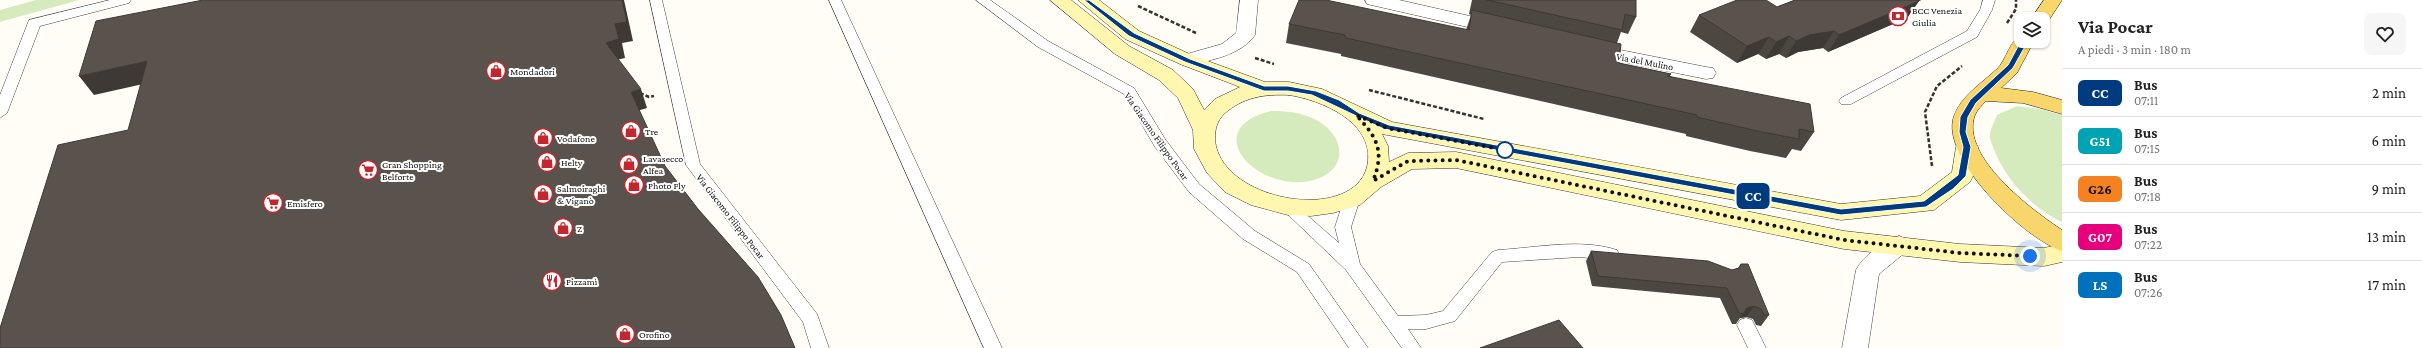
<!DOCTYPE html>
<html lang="it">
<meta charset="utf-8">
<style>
body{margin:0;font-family:"Crimson Pro",serif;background:#f6f6f6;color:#222;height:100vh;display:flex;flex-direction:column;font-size:15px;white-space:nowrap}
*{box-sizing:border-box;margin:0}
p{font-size:13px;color:#767676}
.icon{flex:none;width:22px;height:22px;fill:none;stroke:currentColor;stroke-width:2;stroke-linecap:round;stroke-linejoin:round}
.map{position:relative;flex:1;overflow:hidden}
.panel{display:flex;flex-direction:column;background:#fff;width:360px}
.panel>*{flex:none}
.badge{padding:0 8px;border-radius:6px;font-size:14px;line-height:26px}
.controls{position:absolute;left:2014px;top:12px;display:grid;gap:8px}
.controls a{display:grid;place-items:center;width:36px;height:36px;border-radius:8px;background:#fff;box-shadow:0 1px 3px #0004;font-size:20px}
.you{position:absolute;width:20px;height:20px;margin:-10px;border:3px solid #fff;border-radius:50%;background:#1a73e8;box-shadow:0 0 0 6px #1a73e833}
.map>.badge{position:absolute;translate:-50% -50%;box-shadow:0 0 0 2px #fff}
.round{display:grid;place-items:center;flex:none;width:42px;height:42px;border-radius:8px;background:#f6f6f6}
.summary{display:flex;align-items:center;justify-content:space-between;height:68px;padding:0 16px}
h1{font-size:19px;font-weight:700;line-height:30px}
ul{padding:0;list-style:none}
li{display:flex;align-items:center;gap:12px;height:48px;padding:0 16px;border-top:1px solid #e0e0e0}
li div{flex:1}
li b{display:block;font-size:15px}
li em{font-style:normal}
li .badge{min-width:44px;font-weight:700;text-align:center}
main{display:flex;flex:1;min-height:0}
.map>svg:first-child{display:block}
</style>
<main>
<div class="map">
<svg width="2062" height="348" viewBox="0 0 2062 348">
<rect width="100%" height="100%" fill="#fffdf5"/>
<g fill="#d5ebbd">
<path d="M36,0h43l-79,22v-12z"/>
<path d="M2017,106l23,3 22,6v107c-30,-14 -58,-44 -69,-75 -1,-4 -4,-8 -3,-12 0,-6 5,-14 7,-20z"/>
<path d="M1271,111c16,0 32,1 47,10 23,13 32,42 4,56 -54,25 -131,-46 -51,-66z"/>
</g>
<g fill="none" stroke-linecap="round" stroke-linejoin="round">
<defs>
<g id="service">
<path d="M110,0h21l-2,3 -89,23 -33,87 -7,5v-23l29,-75z"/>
<path d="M650,0h12l38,164 117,150 12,34h-18l-8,-26 -117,-157z"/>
<path d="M829,0h12l161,348h-18z"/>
<path d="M976,0h14l58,41 86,47 31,51 34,45 56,47 54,33 59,84h-19l-52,-76 -54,-33 -54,-47 -34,-45 -31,-53 -86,-47z"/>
<path d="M1983,0h12l-3,10 -15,27 -126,67h-10l-2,-3 2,-3 126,-67 13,-21z"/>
<path d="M1352,193l5,2 3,4 -9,28 9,37 38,52 28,-1 17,-4 49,-59 6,-2c37,-2 82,-12 119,0l2,4 -2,4 -6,2 -32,-3 -77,5 -47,59 -29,8h-18l13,19h-19l-56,-78 -66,-63 3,-4h10l46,40 -4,-16 9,-28 3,-4z"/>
<path d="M1746,318l6,2 14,28h-18l-11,-23 3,-5z"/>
</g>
<g id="minor">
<path d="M1240,0h18l-3,35c-15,21 -45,25 -68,31l-7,-2 -3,-4 3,-4 42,-12 14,-11z"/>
<path d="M1365,0h34l106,24 3,4 -3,4 -7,2 -131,-30z"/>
<path d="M1590,44l116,23 7,1 3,5 -3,5 -7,1 -123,-25 -3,-4 3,-4z"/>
<path d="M1899,236l8,3 4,6 -4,6 -28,23 -11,74h-26l14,-78c7,-14 28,-29 43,-34z"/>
</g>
<path id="secondary" d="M1050,0h21l58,46 44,24 20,19 11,21 11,-11 25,-12 -60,-23 -55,-25 -47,-39h21l40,31 55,25 71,26h24l33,7 70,33 449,82 79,-8 32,-24 4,-25 3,-5 8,-2 8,2 3,5 -5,29 -3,6 -36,28 -93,10 -459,-86 6,12 1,16 19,-9 48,-1 388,79 116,13 84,4 18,-4v18l-18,4 -84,-4 -116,-13 -388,-81 -44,1 -31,18 -21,18 -27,8 -22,3 -23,-1 -37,-10 -26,-13 -18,-19 -13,-24 -1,-19 -15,-32 -19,-18 -44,-26zM1289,95c32,5 83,26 79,66 -7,65 -149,42 -153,-22 0,-10 2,-18 9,-25 19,-17 40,-20 65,-19z"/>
<g id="primary">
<path d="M2044,0h18l-15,23 -4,1v-5h-12z"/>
<path d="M2021,36v5h13l-17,32 -16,15 32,4 29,8v14l-39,-11 -37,-2c-4,4 -9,9 -11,14 -16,41 58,96 87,115v21c-37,-12 -123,-93 -108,-135 7,-20 28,-33 43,-47 9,-8 13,-30 24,-33z"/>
</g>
</defs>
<use href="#service" stroke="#444" stroke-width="1"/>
<use href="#minor" stroke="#444" stroke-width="1"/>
<use href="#secondary" stroke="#333" stroke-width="1"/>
<use href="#primary" stroke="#222" stroke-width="1"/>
<g stroke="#333" stroke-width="2.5" stroke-dasharray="4 2" stroke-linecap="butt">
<path d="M1138,6l58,27"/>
<path d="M2007,23l9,-14v-9"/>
<path d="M1255,58l19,6"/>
<path d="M1369,90l115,29"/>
<path d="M640,93l9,4 5,-1"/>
<path d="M1932,166l-7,-54 12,-26 25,-20"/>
</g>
<use href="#service" fill="#fff" fill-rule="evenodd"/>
<use href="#minor" fill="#fff" fill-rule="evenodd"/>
<use href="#secondary" fill="#fff6b0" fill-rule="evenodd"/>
<use href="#primary" fill="#f9d66b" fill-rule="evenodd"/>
</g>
<g fill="#4d4742">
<path d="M1472,0h164v17l-8,17 -7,-2 -4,11 2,20 52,11 -1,2 144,56 -13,19 -9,-2 -6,9 -36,-7 -64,-15v-2l-345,-78v-2l-55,-11 3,-19 177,6 5,-15 -2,-1z"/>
<path d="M1795,0h126l-2,1 -12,17 -79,34 -5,-4 -25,4 -12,6 -7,-4 -13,5 -8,-5 -21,9 -47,-31 9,-17 78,-8z"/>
<path d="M1591,251l141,19 6,-2 3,-4 28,51 -8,11 -5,-1 -3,-6 -7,-2 -6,1 -4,6h-4l-12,-26 -128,-12 -6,-25z"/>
</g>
<g fill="#3f3936">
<path d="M622,0h2l9,41 -11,2 3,15 -13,3 -6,-18 9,-19z"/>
<path d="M1904,0h17l-2,1 -12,17 -79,34 11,-17z"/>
<path d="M1834,31l-11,17 -25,4 -12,6 10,-17 13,-6z"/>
<path d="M1789,36l-10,18 -13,5 10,-17z"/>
<path d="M1769,37l-11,17 -21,9 10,-17z"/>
<path d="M147,61l14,19 -67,15 -15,-19z"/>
<path d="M641,89l6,19 -10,3 -6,-19z"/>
<path d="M1754,306l-8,11 -6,1 7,-10z"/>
</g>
<g fill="#5a524d" stroke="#3f3936">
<path d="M203,0h419l5,22 -12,2 4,15 -13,4 35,46 -10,3 34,74 33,43 60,68 23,38 14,33h-795v-20l58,-183 70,-15 19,-69 -68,15 17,-55z"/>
<path d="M1299,0h27l143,30 3,-20 149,34 -2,19 52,11 -4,2 143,28 4,28 -15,-3v10l-37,-7 -65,-15v-2l-351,-77 -1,-3 -56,-11z"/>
<path d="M1487,0h149v17l-11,-3 -3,16z"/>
<path d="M1737,0h29l11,7 18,-7h123l1,1 -80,34 -5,-4 -25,4 -13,6 -7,-5 -13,6 -7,-5 -22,9 -48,-31z"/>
<path d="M1591,251l117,10 24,9 7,-2 2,-4h7l21,51h-5l-3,-6 -7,-3 -7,2 -4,6 -4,-1 -12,-25 -129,-12z"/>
<path d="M1559,320l24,28h-103z"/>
</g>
<path fill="#003b80" stroke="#fff" d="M1084,0h5l45,33 56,26 74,27h24l28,5 23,9 20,13 30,12 452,84 83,-8 34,-26 5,-28 -4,-15 1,-15 10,-17 38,-35 14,-26 6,2 -15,27 -37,35 -8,14 -2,15 5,15 -5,29 -13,13 -27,18 -85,8 -457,-86 -72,-34 -24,-4h-24l-79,-29 -56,-26z"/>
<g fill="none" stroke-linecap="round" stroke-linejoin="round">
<path stroke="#111" stroke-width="4" stroke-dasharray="0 7.2" d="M1505,150l-118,-22 -31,-13c21,22 29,36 17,66l35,-20 48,-1 388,80 116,13 70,3"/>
</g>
<defs>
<symbol id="bank-ring" viewBox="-11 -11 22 22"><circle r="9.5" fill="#fff" stroke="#c4262e" stroke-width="1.5"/><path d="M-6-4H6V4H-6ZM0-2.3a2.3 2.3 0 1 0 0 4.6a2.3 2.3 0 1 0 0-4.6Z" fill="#c4262e"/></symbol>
<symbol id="shop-ring" viewBox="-11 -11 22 22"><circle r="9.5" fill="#fff" stroke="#c4262e" stroke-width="1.5"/><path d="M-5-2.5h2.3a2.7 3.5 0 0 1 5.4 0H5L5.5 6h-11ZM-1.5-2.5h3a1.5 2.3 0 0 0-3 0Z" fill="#c4262e"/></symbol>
<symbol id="supermarket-ring" viewBox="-11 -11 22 22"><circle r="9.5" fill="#fff" stroke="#c4262e" stroke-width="1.5"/><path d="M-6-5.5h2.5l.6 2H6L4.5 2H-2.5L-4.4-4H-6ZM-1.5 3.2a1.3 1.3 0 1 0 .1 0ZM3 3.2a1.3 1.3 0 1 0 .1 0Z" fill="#c4262e"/></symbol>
<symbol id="restaurant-ring" viewBox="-11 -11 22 22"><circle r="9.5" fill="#fff" stroke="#c4262e" stroke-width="1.5"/><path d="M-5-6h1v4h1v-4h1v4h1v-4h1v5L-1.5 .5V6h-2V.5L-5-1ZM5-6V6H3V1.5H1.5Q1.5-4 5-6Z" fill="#c4262e"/></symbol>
</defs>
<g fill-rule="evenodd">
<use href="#bank-ring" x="1887" y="5" width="22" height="22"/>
<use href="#shop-ring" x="485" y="60" width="22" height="22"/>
<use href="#shop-ring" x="620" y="120" width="22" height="22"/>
<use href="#shop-ring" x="532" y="127" width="22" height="22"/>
<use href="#shop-ring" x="536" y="151" width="22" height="22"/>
<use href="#shop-ring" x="618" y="153" width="22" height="22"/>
<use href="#supermarket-ring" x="357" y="159" width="22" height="22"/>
<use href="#shop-ring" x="623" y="174" width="22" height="22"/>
<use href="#shop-ring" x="532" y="183" width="22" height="22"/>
<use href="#supermarket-ring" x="262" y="192" width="22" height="22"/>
<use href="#shop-ring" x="552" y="217" width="22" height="22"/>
<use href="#restaurant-ring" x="541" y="270" width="22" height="22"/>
<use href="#shop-ring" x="614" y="323" width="22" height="22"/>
</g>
<circle fill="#fff" stroke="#003b80" stroke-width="2" cx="1505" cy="150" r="8"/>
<g text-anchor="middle" stroke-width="4" stroke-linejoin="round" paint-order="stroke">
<g font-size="10" fill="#111" stroke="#fff" text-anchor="start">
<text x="1912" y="14">BCC Venezia<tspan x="1912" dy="12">Giulia</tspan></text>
<text x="510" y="75">Mondadori</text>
<text x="645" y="135">Tre</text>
<text x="557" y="142">Vodafone</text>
<text x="643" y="162">Lavasecco<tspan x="643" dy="12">Alfea</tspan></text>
<text x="561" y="166">Helty</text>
<text x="382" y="168">Gran Shopping<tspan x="382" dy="12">Belforte</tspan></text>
<text x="648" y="189">Photo Fly</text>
<text x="557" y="192">Salmoiraghi<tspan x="557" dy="12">&amp; Viganò</tspan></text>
<text x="287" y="207">Emisfero</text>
<text x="577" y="232">Z</text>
<text x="566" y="285">Pizzamì</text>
<text x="639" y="338">Orofino</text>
</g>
<g font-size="10" fill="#111" stroke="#fff">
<text transform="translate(1645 61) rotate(11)" y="4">Via del Mulino</text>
<text transform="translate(1157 136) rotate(55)" y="4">Via Giacomo Filippo Pocar</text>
<text transform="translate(731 216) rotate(52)" y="4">Via Giacomo Filippo Pocar</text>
</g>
</g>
</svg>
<div class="controls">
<a><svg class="icon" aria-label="layers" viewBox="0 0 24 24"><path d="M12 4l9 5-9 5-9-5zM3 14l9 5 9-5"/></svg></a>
</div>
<div class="you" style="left:2030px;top:256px"></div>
<b class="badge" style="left:1753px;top:196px;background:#003b80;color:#fff">CC</b>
</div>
<section class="panel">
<div class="summary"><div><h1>Via Pocar</h1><p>A piedi · 3 min · 180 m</p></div><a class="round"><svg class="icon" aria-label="heart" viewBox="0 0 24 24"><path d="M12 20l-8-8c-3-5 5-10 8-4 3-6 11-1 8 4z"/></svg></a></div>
<ul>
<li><span class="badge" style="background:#003b80;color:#fff">CC</span><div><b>Bus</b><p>07:11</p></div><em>2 min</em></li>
<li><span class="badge" style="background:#00a3b4;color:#fff">G51</span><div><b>Bus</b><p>07:15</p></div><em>6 min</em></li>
<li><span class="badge" style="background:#f58220;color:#111">G26</span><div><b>Bus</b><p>07:18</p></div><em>9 min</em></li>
<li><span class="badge" style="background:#e6007e;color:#fff">G07</span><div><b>Bus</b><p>07:22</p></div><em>13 min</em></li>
<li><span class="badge" style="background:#0072bc;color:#fff">LS</span><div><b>Bus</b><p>07:26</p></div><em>17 min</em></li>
</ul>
</section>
</main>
